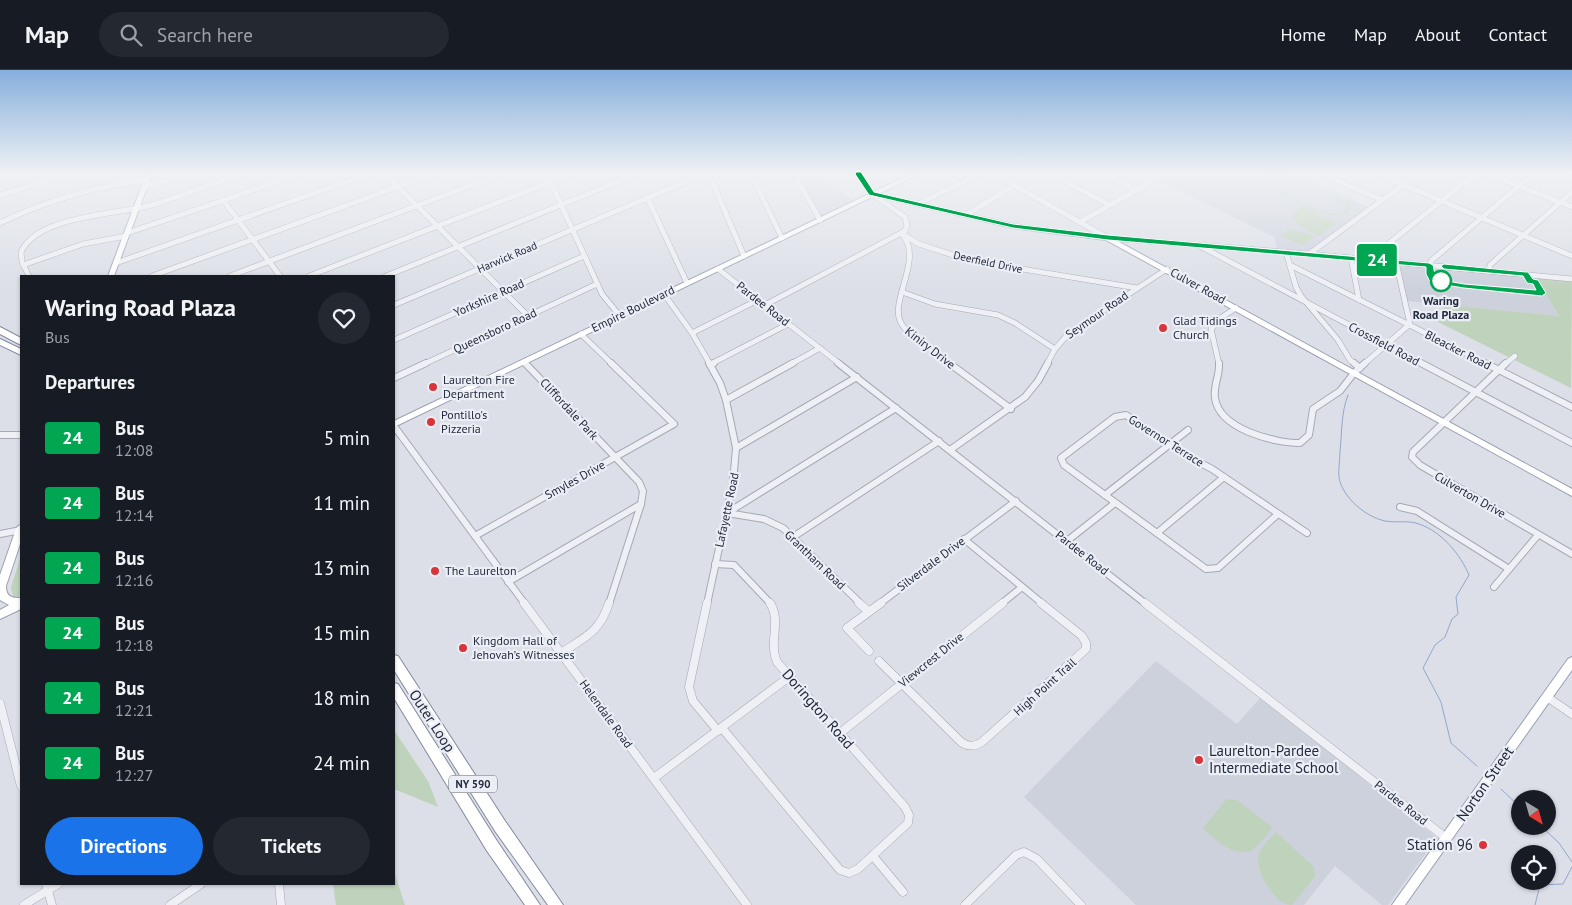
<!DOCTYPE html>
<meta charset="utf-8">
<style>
body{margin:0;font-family:"PT Sans",sans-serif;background:#242831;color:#f1f3f6;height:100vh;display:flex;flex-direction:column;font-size:19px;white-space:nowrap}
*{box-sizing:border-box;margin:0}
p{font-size:16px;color:#9ea1a6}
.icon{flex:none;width:28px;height:28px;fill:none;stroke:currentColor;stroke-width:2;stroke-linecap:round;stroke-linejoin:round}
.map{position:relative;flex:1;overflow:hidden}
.details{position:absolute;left:20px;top:205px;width:375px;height:610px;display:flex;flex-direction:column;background:#171b24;border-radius:0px;box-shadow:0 1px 4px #0004}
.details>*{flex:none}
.badge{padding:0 10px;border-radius:4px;font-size:18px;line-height:32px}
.needle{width:32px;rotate:143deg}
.buttons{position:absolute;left:1511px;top:720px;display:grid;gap:10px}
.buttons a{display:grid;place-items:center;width:45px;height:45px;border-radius:50%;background:#171b24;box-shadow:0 1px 4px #0004;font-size:25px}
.map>.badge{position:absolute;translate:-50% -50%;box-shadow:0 0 0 2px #fff}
h2{padding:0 25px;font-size:19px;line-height:45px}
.round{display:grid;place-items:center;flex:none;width:52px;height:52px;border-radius:26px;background:#242831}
.summary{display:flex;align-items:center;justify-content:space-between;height:85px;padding:0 25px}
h1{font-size:24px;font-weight:700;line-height:38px}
.primary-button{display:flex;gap:10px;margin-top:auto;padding:10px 25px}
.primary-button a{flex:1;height:58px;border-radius:30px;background:#1a73e8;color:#fff;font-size:20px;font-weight:700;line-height:58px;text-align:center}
.primary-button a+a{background:#242831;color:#f1f3f6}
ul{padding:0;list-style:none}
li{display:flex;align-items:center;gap:15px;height:65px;padding:0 25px}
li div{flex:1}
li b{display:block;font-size:19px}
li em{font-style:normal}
li .badge{min-width:55px;font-weight:700;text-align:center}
header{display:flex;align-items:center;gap:30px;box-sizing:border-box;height:70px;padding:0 25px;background:#171b24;border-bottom:1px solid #363941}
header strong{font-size:24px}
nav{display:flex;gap:28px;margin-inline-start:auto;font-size:18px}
.search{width:350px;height:45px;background:#242831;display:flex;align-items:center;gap:12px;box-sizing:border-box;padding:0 18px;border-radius:28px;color:#9ea1a6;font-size:19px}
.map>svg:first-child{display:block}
</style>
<header>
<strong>Map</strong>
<div class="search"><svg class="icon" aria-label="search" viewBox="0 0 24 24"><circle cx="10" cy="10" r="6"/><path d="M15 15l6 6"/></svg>Search here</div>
<nav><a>Home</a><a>Map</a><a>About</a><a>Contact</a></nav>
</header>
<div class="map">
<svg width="1572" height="835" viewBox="0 0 1572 835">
<rect width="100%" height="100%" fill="#dcdfe7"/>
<g fill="#cdd1dc">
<path d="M807,104h11l3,5 33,21 -31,15h-4l-22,-40z"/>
<path d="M1169,104h126l74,33 -60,44 -32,-2 -3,-12 -116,-57z"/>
<path d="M1399,196l137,11 23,39 -152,-15z"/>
<path d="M1156,591l81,63 23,-26 177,140 -49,67h-6l-47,-39 -31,39h-168l-112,-108z"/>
</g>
<g fill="#bfd2bc" fill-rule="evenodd">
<path d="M1285,104l72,32 -8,-2 1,7c-6,5 -12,5 -19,4 -12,-2 -65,-24 -67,-35l2,-4zM1276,105c14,1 61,21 70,30v5c-5,4 -9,4 -15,3 -12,-1 -59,-22 -64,-32l2,-4z"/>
<path d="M1303,136l32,16 1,1 -17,13c-10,-5 -20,-8 -26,-18l2,-6z"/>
<path d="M1291,159l24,7 -13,9 -22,-10z"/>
<path d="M1536,207l36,3 -1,108 -141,-70 17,-13 112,11z"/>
<path d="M21,486v40l-8,1 -2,-10z"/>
<path d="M394,660l34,51 10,26 -44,-18z"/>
<path d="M1227,729l10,1 35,27 -8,12 -14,13c-22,1 -32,-10 -47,-24z"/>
<path d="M1276,762l38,35 1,10 -23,28c-17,0 -38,-34 -33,-51 2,-8 12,-16 17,-22z"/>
<path d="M394,801l11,34h-69l-3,-21h61z"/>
</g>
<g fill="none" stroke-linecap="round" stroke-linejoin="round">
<g stroke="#93a7cb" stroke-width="1">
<path d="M1348,325c-7,18 -6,37 -8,57 0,8 -2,18 -1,26 4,20 27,39 46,43 11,2 23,-1 34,3 23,8 41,30 50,51l-13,22 2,17 -6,5 -7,18 -10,8 -12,23 18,34 10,41 26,23"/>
<path d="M1501,719l19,18"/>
<path d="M1541,756l18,17 13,19"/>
<path d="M1535,835l5,-20 23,-1 9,-17"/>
</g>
<defs>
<g id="minor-far2">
<path d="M385,104l143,142"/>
<path d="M547,104l55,120 18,22"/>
<path d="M709,104l35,82"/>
<path d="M751,104l31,64"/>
<path d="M794,104l26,46"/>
<path d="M994,104l114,64 201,16 263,25"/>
<path d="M1050,104l60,31"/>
<path d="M1105,104l31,16"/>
<path d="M1322,104l60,26"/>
<path d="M1378,104l194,82"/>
<path d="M1488,104l84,33"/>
<path d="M144,117l41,-13"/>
<path d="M0,125l68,-21"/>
<path d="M647,127l40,86"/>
<path d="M223,130l57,76"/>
<path d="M918,134l61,-30"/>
<path d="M966,145l49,-30"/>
<path d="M1080,152l85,-48"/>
<path d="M0,153c47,-23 95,-36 146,-43"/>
<path d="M127,163l174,-59"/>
<path d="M902,164l17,10 49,16 169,28"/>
<path d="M904,167c18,24 -15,65 -3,86 10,17 34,29 50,41"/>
<path d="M1200,176l223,118"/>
<path d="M1286,182l10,35 5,9 37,44 12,20 5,4"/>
<path d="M1309,184l109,-80"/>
<path d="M1351,188l8,42"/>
<path d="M1368,190l107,-86"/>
<path d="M116,193l253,-89"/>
<path d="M23,195l60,-21 43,-8"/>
<path d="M1290,195l197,99"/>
<path d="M1429,195l3,-5 101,-86"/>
<path d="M718,199l122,95"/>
<path d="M1489,201l1,-6 82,-73"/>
<path d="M29,206l-7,-14 -1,-10c17,-37 95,-37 130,-47 31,-9 61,-21 91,-31"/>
<path d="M152,206l281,-102"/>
<path d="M230,206l271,-102"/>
<path d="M309,206l262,-102"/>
<path d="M386,206l251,-102"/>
<path d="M902,222l33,12 63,11 17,8 40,26"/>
<path d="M664,224l28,39 18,31"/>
<path d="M394,235l310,-131"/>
<path d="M765,235l140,-74 2,-5 -2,-9 -33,-23"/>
<path d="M692,263l66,-33"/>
<path d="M581,264l31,30"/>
<path d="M394,270l190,-84"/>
<path d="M524,292l2,2"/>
<path d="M424,294l173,-80"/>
<path d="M711,294l77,-40"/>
<path d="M791,294l29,-16"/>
<path d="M1047,294l8,-15 14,-16 98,-64"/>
<path d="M1219,294l-8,-35 11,-12 14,-9"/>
<path d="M1364,294l46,-40 -14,-62"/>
<path d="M1505,294l10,-8"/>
</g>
<g id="minor-far1">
<path d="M525,293l114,119 4,9 -2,13 -32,100"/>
<path d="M838,293l308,241"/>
<path d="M949,293l62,46"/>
<path d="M1219,293c1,12 -6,23 -4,35 4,31 59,45 85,45l9,-8 4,-26 27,-18 14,-18 11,-10"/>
<path d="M1354,293l6,5"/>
<path d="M1421,293l151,80"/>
<path d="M1485,293l87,44"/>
<path d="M1506,293l-93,89 -1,5 8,8 152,89"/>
<path d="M710,295l4,-2"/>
<path d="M394,308l32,-15"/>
<path d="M726,330l67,-37"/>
<path d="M394,356l131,178"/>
<path d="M0,365h21"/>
<path d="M736,378l121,-71"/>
<path d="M950,380l75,-53 13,-16 10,-18"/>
<path d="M1105,425l83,-65"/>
<path d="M1400,437l17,4 92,58"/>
<path d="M727,443l169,-105"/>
<path d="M727,443l37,6 19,9 78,76"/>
<path d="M1278,444l-60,54 -12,1 -142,-104 -3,-7 54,-41 11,-2 61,41 25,13 95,64"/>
<path d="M1157,463l67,-56"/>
<path d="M0,464l21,-4"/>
<path d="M475,466l199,-112 -63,-61"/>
<path d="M793,467l146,-96"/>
<path d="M964,469l79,65"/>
<path d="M1067,471l48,-38"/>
<path d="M715,494l19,1 37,39"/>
<path d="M508,512l133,-78"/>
<path d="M1494,517l44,-52"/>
<path d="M707,534l26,-121 3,-35 -10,-48 -6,-17 -11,-20"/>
<path d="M879,534l137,-103"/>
<path d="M1001,534l21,-17"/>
</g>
<g id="minor">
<path d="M524,533l223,302"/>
<path d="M707,533l-18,84 4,14 25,30"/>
<path d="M859,533l9,8"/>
<path d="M1145,533l301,235"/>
<path d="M869,581l-22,-23 34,-25"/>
<path d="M561,583c24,-16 39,-21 48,-50"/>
<path d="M879,591l82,81c7,5 13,5 21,0l104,-93v-6l-4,-7 -41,-33"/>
<path d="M1547,627l25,17"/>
<path d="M0,633l21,83"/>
<path d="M722,658l118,142 9,3 9,-4 50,-46 1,-8 -4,-8 -128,-145c-9,-20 5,-40 -7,-59"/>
<path d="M839,664l164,-131"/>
<path d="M654,708l135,-101"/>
<path d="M873,786l30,36"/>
<path d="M46,814l6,21"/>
<path d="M279,814l2,21"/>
<path d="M24,835l34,-21"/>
<path d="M170,835l31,-21"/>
<path d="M965,835l51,-50 8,-3 13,7 44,46"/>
</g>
<g id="major">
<path d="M146,104h6l-38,102h-6z"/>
<path d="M855,104h6l12,18 38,-18h7l-1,1 -38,19 134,30 97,13 462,252v7l-466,-256 -93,-12 -139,-32 -480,231v-6l475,-227z"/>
<path d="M21,455v16l-15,45c0,11 6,12 15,12v11l-21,10v-9l9,-5 -9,-5v-25l16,-46 2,-3z"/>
<path d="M1572,587v13l-167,235h-13l176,-246z"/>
</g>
<g id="highway">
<path d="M0,257l21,11v7l-21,-11z"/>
<path d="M0,269l21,10v6l-21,-10z"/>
<path d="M394,585l4,1 107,165 58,84h-15l-53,-74 -101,-161z"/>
<path d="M394,613l4,1 99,157 43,64h-15l-38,-54 -93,-153z"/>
</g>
</defs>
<use href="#minor-far2" stroke="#a5a9b4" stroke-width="6"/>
<use href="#minor-far1" stroke="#a5a9b4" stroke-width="8"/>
<use href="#minor" stroke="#a5a9b4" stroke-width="9"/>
<use href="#major" stroke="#9aa1b4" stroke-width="2"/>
<use href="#highway" stroke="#828a9f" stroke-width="2"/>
<use href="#minor-far2" stroke="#eff0f5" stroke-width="5"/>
<use href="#minor-far1" stroke="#eff0f5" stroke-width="6"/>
<use href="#minor" stroke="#eff0f5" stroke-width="8"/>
<use href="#major" fill="#fff" fill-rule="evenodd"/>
<use href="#highway" fill="#fff" fill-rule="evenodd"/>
</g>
<linearGradient id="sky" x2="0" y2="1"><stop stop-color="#86afdc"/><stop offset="0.47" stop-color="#eff1f4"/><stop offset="1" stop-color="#eff1f4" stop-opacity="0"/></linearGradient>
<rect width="1572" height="220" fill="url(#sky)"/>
<path fill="#00a651" stroke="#fff" d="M856,102h5l13,20 139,32 95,11 321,28 4,2 3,14 28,5 72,6 -3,-6 -6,-1 -4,-7 -79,-7 -3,-3 3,-2 82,8h2l5,7 5,1 8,13 -4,3 -78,-8 -31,-5 -3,-1 -4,-8v-7l-318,-27 -95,-12 -144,-33 -14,-21z"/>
<circle fill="#fff" stroke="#00a651" stroke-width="2.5" cx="1441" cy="211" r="10"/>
<g fill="#d8353a" stroke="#ebeef5" stroke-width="2">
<circle cx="1163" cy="258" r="5"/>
<circle cx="433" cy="317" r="5"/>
<circle cx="431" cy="352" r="5"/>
<circle cx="435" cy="501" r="5"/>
<circle cx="463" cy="578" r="5"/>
<circle cx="1199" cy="690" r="5"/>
<circle cx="1483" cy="775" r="5"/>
</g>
<g text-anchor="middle" stroke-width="4.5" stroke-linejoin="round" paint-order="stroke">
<g font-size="11" fill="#242b3e" stroke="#ebeef5">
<text transform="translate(507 187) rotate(-23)" y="4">Harwick Road</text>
<text transform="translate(988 192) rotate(12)" y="4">Deerfield Drive</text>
</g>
<rect fill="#ebeef5" stroke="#606675" stroke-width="1" x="449" y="705.5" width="48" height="17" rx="4"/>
<g font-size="11" font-weight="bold" fill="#242b3e">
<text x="473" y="718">NY 590</text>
</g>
<g font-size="12" fill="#242b3e" stroke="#ebeef5">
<text transform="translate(1198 216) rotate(29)" y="4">Culver Road</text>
<text transform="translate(489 228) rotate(-24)" y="4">Yorkshire Road</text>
<text transform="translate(763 234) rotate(38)" y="4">Pardee Road</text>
<text transform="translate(633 239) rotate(-26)" y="4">Empire Boulevard</text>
<text transform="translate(1097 245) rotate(-35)" y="4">Seymour Road</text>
<text transform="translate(495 261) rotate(-25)" y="4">Queensboro Road</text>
<text transform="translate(1384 274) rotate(28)" y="4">Crossfield Road</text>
<text transform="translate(930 278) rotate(38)" y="4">Kiniry Drive</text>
<text transform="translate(1458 280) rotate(27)" y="4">Bleacker Road</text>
<text transform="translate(569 339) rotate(47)" y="4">Cliffordale Park</text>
<text transform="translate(1166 371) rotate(32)" y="4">Governor Terrace</text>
<text transform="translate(575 410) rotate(-29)" y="4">Smyles Drive</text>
<text transform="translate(1470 425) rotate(30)" y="4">Culverton Drive</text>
<text transform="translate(727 440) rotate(-78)" y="4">Lafayette Road</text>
<text transform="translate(1082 483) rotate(38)" y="4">Pardee Road</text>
<text transform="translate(815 490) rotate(44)" y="4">Grantham Road</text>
<text transform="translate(931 494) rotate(-37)" y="4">Silverdale Drive</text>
<text transform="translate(931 590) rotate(-39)" y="4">Viewcrest Drive</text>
<text transform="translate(1045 617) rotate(-42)" y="4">High Point Trail</text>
<text transform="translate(606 644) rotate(54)" y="4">Helendale Road</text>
<text transform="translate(1401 733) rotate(38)" y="4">Pardee Road</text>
</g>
<g font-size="12" font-weight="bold" fill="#242b3e" stroke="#ebeef5">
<text x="1441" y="235">Waring<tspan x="1441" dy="14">Road Plaza</tspan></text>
</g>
<g font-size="12" fill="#242b3e" stroke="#ebeef5" text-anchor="start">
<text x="1173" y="255">Glad Tidings<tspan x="1173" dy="14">Church</tspan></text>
<text x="443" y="314">Laurelton Fire<tspan x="443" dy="14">Department</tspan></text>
<text x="441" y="349">Pontillo's<tspan x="441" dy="14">Pizzeria</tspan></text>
<text x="445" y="505">The Laurelton</text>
<text x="473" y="575">Kingdom Hall of<tspan x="473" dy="14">Jehovah’s Witnesses</tspan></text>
</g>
<g font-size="15" fill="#242b3e" stroke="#ebeef5">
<text transform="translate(818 639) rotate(49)" y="5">Dorington Road</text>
<text transform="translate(432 651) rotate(57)" y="5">Outer Loop</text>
<text transform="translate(1485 714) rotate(-55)" y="5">Norton Street</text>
</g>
<g font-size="15" fill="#242b3e" stroke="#ebeef5" text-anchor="start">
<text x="1209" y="686">Laurelton-Pardee<tspan x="1209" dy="17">Intermediate School</tspan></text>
<text x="1473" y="780" text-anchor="end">Station 96</text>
</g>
</g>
</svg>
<div class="buttons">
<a><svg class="needle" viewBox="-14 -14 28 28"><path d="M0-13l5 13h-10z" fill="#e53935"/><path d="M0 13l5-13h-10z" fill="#9ea1a6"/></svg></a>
<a><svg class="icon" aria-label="locate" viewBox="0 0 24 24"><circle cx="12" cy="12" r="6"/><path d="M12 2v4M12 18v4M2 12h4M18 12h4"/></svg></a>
</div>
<b class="badge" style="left:1377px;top:190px;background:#00a651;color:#fff">24</b>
<section class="details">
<div class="summary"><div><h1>Waring Road Plaza</h1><p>Bus</p></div><a class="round"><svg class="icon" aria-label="heart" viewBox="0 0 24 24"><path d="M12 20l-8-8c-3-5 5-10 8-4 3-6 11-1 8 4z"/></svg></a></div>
<h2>Departures</h2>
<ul>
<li><span class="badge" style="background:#00a651;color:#fff">24</span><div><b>Bus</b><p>12:08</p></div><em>5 min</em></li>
<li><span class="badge" style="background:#00a651;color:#fff">24</span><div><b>Bus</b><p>12:14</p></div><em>11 min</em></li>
<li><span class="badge" style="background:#00a651;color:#fff">24</span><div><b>Bus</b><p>12:16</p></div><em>13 min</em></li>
<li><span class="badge" style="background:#00a651;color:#fff">24</span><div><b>Bus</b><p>12:18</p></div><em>15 min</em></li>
<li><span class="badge" style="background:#00a651;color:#fff">24</span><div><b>Bus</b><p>12:21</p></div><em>18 min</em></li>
<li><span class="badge" style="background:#00a651;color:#fff">24</span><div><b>Bus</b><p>12:27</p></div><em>24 min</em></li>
</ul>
<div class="primary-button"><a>Directions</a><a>Tickets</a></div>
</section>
</div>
